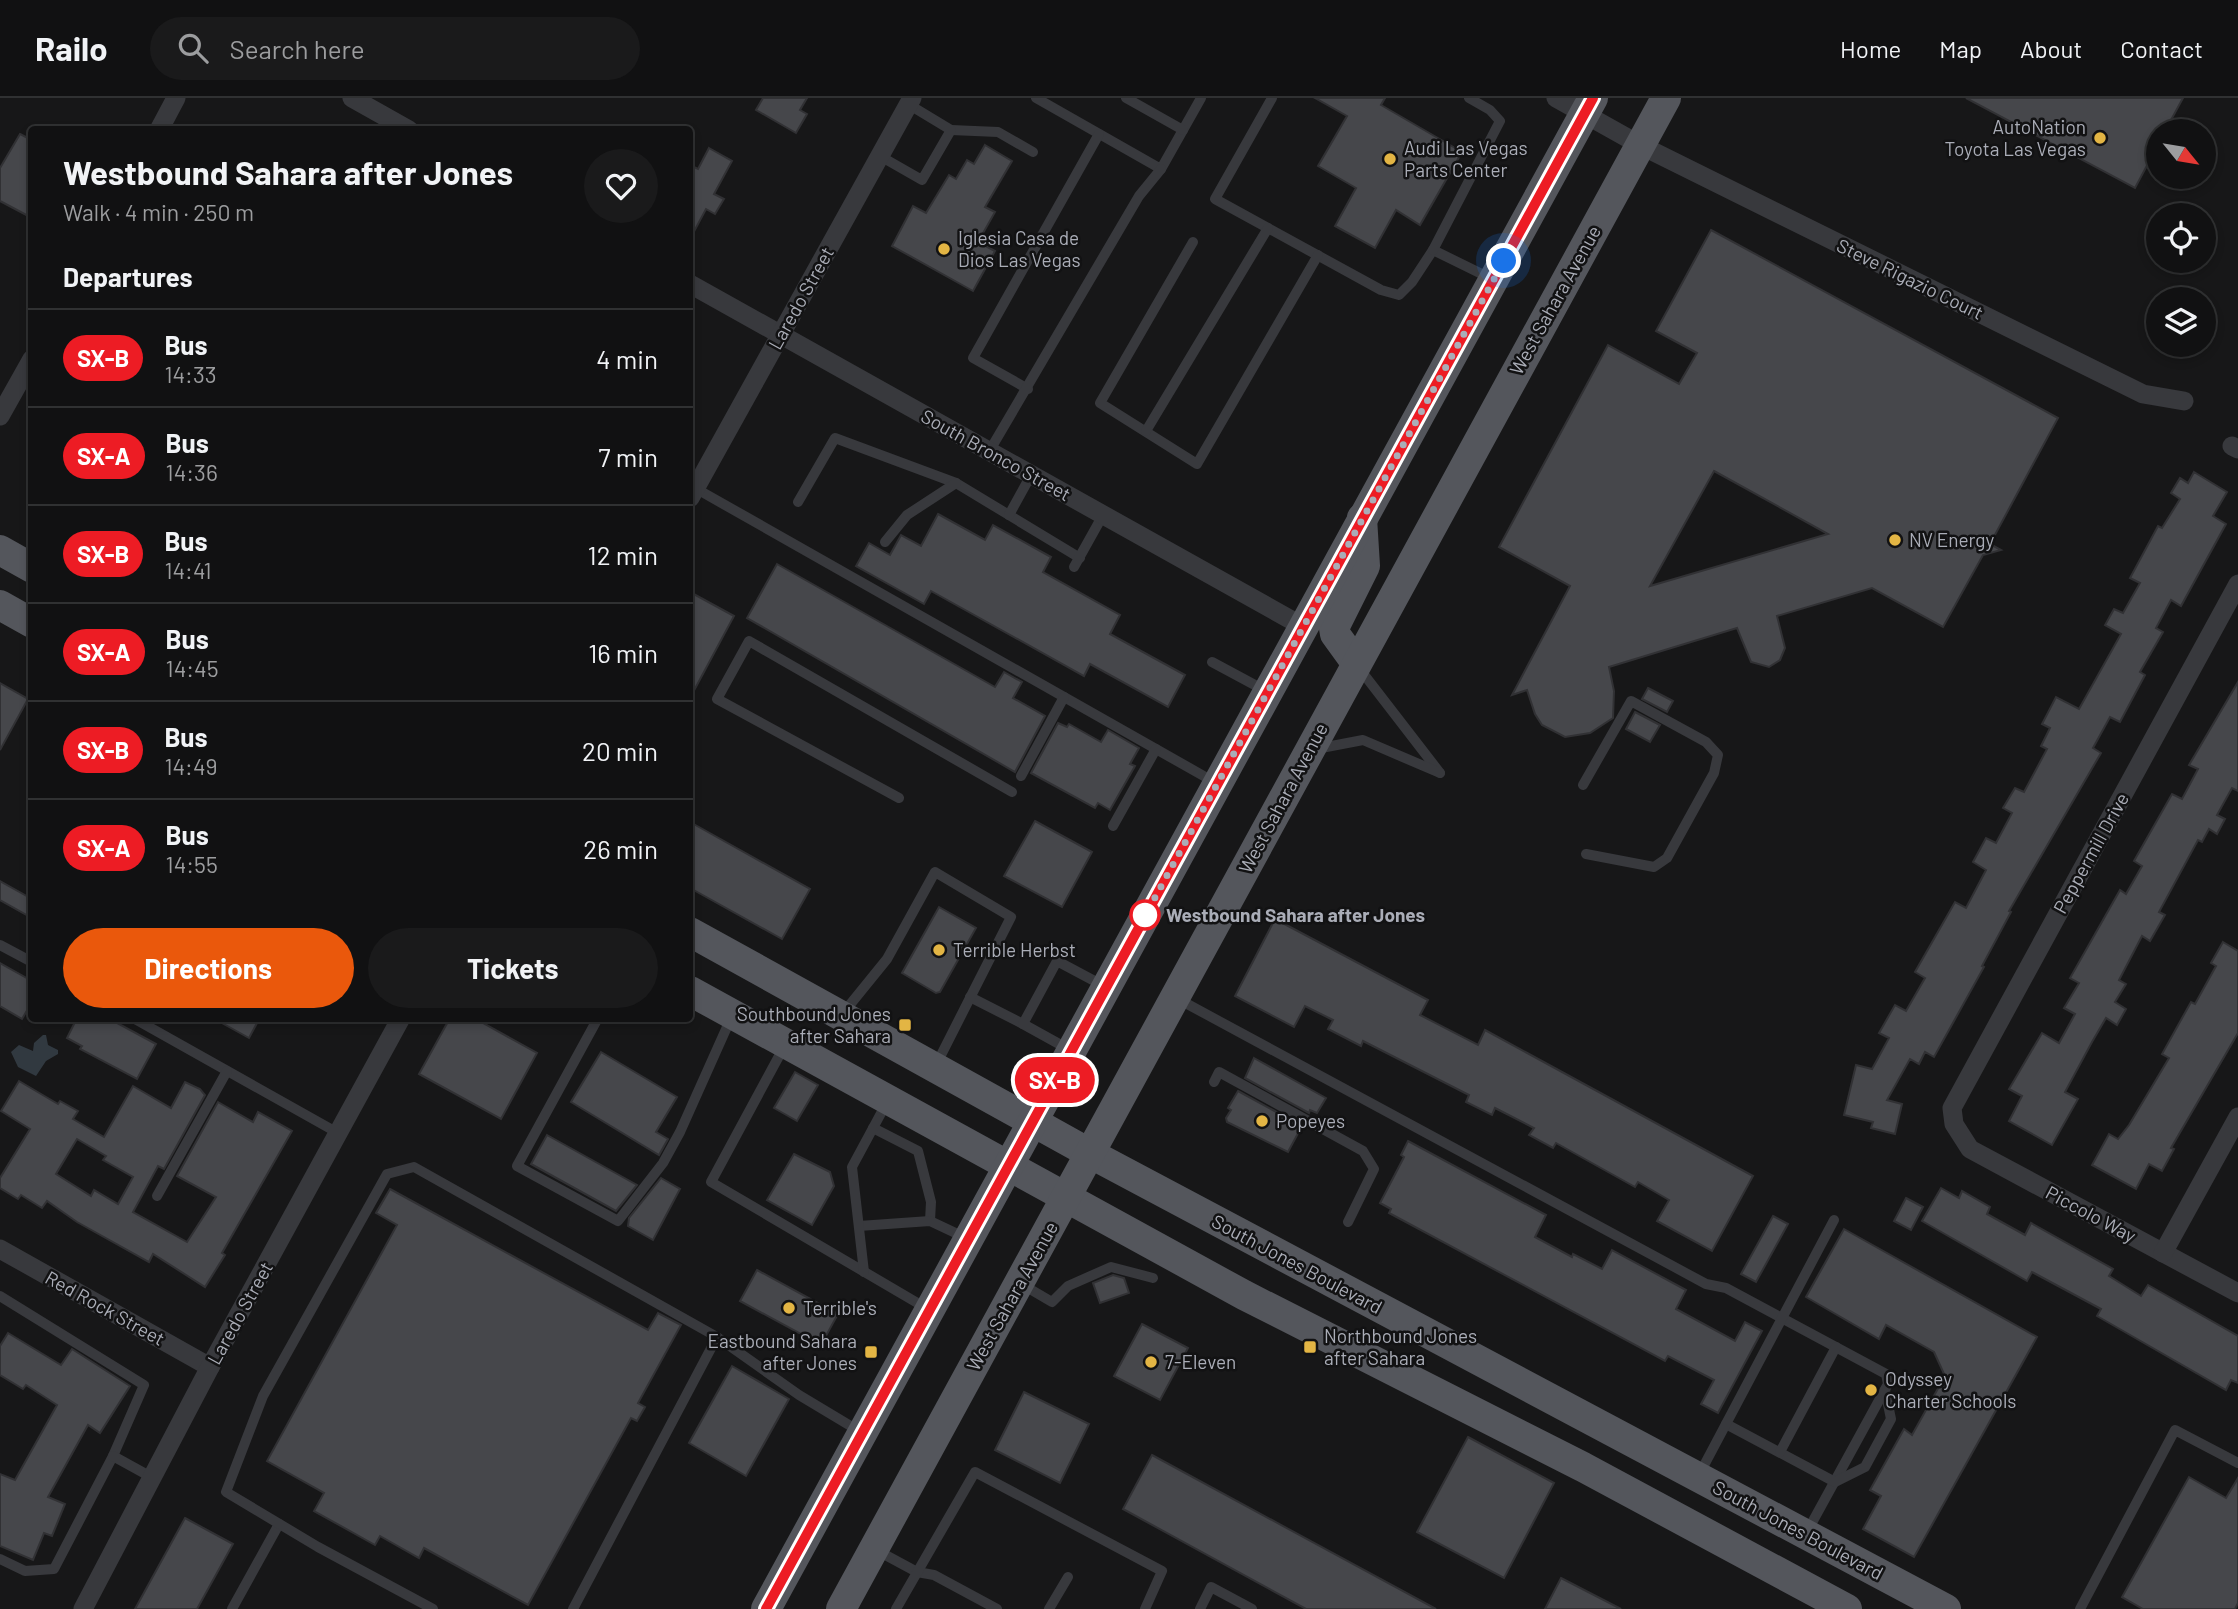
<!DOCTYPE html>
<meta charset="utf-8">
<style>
body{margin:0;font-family:Barlow,sans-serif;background:#1a1a1b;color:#f1f3f6;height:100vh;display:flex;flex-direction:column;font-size:26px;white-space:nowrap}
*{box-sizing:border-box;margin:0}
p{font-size:23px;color:#9c9d9f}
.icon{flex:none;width:38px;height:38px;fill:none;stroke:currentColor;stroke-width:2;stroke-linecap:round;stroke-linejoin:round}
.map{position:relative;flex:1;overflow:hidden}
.side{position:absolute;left:28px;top:28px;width:665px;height:896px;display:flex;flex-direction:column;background:#111112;border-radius:7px;box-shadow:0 4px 10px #0003,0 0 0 2px #303132}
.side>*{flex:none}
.badge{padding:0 14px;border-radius:23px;font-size:24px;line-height:46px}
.needle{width:46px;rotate:120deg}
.tools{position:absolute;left:2146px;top:21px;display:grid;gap:14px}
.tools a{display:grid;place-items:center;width:70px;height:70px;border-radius:50%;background:#111112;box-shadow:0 4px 10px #0003,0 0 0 2px #303132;font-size:35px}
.you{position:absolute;width:35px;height:35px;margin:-18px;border:5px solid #fff;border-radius:50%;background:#1a73e8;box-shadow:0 0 0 10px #1a73e833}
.map>.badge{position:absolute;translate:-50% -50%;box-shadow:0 0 0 4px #fff}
h2{padding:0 35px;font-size:26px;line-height:63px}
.round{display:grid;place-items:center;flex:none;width:74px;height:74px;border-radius:37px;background:#1a1a1b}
.overview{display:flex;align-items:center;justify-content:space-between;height:119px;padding:0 35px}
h1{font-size:33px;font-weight:700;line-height:52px}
.action{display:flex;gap:14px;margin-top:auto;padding:14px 35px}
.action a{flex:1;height:80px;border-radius:42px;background:#ea580c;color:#fff;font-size:28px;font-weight:700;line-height:80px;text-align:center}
.action a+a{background:#1a1a1b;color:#f1f3f6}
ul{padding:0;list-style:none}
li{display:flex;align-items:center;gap:21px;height:98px;padding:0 35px;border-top:2px solid #303132}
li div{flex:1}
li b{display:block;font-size:26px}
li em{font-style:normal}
li .badge{min-width:77px;font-weight:700;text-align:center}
header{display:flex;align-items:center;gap:42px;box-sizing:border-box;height:98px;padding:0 35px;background:#111112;border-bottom:2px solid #303132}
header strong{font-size:33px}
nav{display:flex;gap:38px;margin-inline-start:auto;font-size:24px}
.search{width:490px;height:63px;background:#1a1a1b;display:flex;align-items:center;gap:18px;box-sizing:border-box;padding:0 24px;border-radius:38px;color:#9c9d9f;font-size:26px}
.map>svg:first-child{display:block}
</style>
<header>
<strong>Railo</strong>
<div class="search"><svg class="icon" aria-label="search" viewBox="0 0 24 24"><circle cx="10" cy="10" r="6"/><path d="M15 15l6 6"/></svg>Search here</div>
<nav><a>Home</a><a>Map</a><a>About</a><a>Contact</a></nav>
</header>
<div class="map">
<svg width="2238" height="1511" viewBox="0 0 2238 1511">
<rect width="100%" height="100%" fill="#171718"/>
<path fill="#313940" d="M43,937h3l2,10 10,5v4l-12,7 -10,15 -18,-9 -7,-15 8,-7 14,6 1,-8z"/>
<g fill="#46474b" stroke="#313134" stroke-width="2" fill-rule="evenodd">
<path d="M763,0h44l-7,12 7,4 -11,19 -40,-23z"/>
<path d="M1315,0h70l-4,7 81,47 -42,73 -24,-15 -21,38 -40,-22 21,-38 -38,-22 29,-50z"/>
<path d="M1966,0h217l-18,33h-7v14l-23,43z"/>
<path d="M20,36l12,6v78l-32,-17v-33z"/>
<path d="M985,47l27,16 -27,46 10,5 -17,30 17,9 -22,40 -81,-45 21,-40 13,7 23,-38 7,4 11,-19 7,4z"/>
<path d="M709,50l23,13 -18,33 10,5 -9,15 -9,-5 -16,30v-74l8,4z"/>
<path d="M1711,132l347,188 -68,126 11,6 -18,5 -40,72 -71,-39 -95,28 8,32 -5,12 -11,7 -18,-5 -14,-34 -128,39 5,24 -1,27 -23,15 -25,4 -23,-12 -7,-11 -8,-24 -15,5 58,-109 -71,-39 109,-202 71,39 18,-31 -41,-22zM1714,373l114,63 -178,52z"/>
<path d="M2194,374l33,20 -14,24 13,8 -45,82 -10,-6 -15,28 7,4 -23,40 5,3 -25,47 -10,-5 -17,31 8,5 -92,158 2,1 -29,54 2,1 -50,90 -9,-5 -6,12 -9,-5 -23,41 15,4 -7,30 -24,-6 2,-6 -29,-7 12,-50 16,4 17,-31 -10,-5 16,-28 11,6 19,-33 -10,-6 40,-70 11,6 20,-38 -13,-8 13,-24 10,5 16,-30 -9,-5 12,-20 9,4 23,-43 -6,-3 9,-18 -8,-4 14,-27 23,12 42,-75 -16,-9 9,-16 9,4 17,-30 -10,-5 28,-52 4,2 18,-29 -9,-6 9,-15 8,5z"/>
<path d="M938,416l47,26 8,-15 58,32 -8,15 77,43 -10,19 75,41 -17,32 -78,-43 -6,12 -153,-85 -7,13 -68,-38 13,-23 21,12 11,-20 20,11z"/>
<path d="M777,466l218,123 9,-15 18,10 -9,16 32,18 -30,56 -268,-154z"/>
<path d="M690,494l44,24 -44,82z"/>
<path d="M2238,584v109l-6,-3 -15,27 8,4 -8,15 -8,-5 -7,13 -4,-2 -39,72 6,3 -15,26 -8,-5 -23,44 7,4 -11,18 11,7 -9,16 -11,-7 -14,24 -27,50 13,7 -26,46 -43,-24 13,-25 -13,-7 33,-56 17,10 16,-29 -11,-6 15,-25 -9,-5 50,-88 6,4 16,-28 -8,-5 38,-67 10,5 16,-30 -9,-4z"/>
<path d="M0,585l28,16 -28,51z"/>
<path d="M1648,590l25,13 -6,11 -25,-13z"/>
<path d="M1635,614l25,13 -10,17 -24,-13z"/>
<path d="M1058,625l9,4 2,-3 32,18 7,-12 31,18 -9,16 5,2 -25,44 -12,-7 -3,5 -64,-35z"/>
<path d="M1035,723l57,31 -30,55 -58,-31z"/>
<path d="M690,724l120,67 -28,50 -92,-51z"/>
<path d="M0,783l32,18v19l-32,-18z"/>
<path d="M939,809l37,21 -36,64 -4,1 -34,-20z"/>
<path d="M1275,821l153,81 -8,15 58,30 7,-15 268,146 -41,75 -55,-30 12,-21 -31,-18 -3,5 -79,-44 -3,5 -24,-13 5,-7 -39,-20 -3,7 -26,-13 3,-7 -106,-54 -2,5 -33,-17 5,-9 -28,-14 -11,21 -59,-31z"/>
<path d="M2223,844l15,9v82l-67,115 3,1 -12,22 -13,-7 -13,25 -44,-24 17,-31 9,5 11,-14 40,-67 -7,-4 29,-52 4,2 21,-38 -5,-3z"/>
<path d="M0,865l32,18v21l-10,17 -22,-13z"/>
<path d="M77,920h31l48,26 -19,35 -57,-30 2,-3 -15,-8z"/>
<path d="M213,920h36l8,5 -8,15z"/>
<path d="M450,920h24l63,35 -36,66 -82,-45z"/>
<path d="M601,954l76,45 -21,35 12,7 -9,16 -88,-53z"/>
<path d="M1254,960l72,40 -9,15 -7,-3 -1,3 -64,-35z"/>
<path d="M795,974l23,13 -21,36 -23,-13z"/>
<path d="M19,983l39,23 2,-3 18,10 -5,8 31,18 29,-51 38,22 14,-26 15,7 5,6 -41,74 -6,-3 -25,46 54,30 29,-45 -39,-21 41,-74 35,20 5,-10 34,19 -70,122 3,2 -20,32 -52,-33 -4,8 -72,-40 -30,-21 -5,7 -21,-13 -3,4 -18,-11v-10l30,-49 -29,-18zM77,1041l29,17 -3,4 30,17 -15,27 -24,-14 -3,6 -35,-22z"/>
<path d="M1238,993l64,35 -14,26 -61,-30 -1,-4 5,-8 -3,-2z"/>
<path d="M547,1037l90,50 -21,26 -85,-47z"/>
<path d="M1408,1043l138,74 -11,22 37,20 1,-3 29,15 10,-19 74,40 -10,19 59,32 10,-19 17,9 -44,82 -17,-9 13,-24 -46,-24 -3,5 -276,-148 2,-4 -11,-6 24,-46 -3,-2z"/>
<path d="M794,1056l36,18 4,14 -22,39 -45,-25z"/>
<path d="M661,1080l19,11 -27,51 -25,-14 1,-8z"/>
<path d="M1941,1090l18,10 3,-7 28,16 -3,7 38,21 6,-12 82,46 -4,7 32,20 7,-11 90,51v47l-7,-3 -5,10 -129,-74 4,-7 -69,-37 -5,9 -105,-60z"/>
<path d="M390,1091l258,141 10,-17 23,12 -43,78 7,4 -8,14 -6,-3 -103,187 -104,-57 -5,10 -39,-22 -5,9 -61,-34 10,-18 -57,-32 130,-236 -21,-12z"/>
<path d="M1906,1100l17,9 -12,23 -17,-9z"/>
<path d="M1773,1118l15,8 -32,58 -15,-8z"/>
<path d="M1844,1131l193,108 -123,220 -51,-28 18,-33 -11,-6 34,-61 8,6 33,-59 -11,-24 -48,-27 -7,14 -73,-42z"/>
<path d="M757,1172l81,44 -17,31 -81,-44z"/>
<path d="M1113,1177l11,3 5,15 -29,10 -7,-20z"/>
<path d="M1142,1226l46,24 -28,52 -46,-24z"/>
<path d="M8,1235l53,32 11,-16 58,37 -30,47 -12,-8 -40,72 17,7 -13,32 -8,-3 -11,27 -33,-14v-72l15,6 42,-75 -31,-20 -3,4 -23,-14v-29z"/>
<path d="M732,1268l57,33 -43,77 -57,-33z"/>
<path d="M1024,1294l65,32 -29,59 -65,-33z"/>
<path d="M1468,1339l86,46 -50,95 -87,-46z"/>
<path d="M1152,1357l284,154h-130l-183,-100z"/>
<path d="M2189,1379l37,21 12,-20v125l-3,6h-92l-21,-12z"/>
<path d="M185,1420l48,26 -36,65h-62z"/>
<path d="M1561,1480l60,31h-76z"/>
</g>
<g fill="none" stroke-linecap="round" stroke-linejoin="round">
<g stroke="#38393d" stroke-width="10">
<path d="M1036,0l125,71 40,-71"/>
<path d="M1126,0l57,32"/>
<path d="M1272,0l-57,101 166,91 18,5 13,-13 21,-32 57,28"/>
<path d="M951,32l47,2 35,20"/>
<path d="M880,58l42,24 29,-50 -43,-26"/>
<path d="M1193,144l-93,161 97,61 121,-209"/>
<path d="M1433,152l67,-129 -10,-11 -21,-12"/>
<path d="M1028,291l-55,-31 126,-224"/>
<path d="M1146,333l122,-203"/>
<path d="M990,352l149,-254 22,-27"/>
<path d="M695,390l521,295"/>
<path d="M798,404l37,-64 121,45 124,75"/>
<path d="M1009,417l22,-40"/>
<path d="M885,444l22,-27 49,-32"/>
<path d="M1074,469l29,-52"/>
<path d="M1212,564l54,29"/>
<path d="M1359,570l81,105"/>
<path d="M1316,651l47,-9 77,33"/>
<path d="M1021,678l43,-79"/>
<path d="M1583,687l48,-84 75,41 12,13 -4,18 -47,85 -13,9 -68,-13"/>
<path d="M899,700l-182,-99 32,-58 263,151"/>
<path d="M1113,728l43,-77"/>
<path d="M0,847l32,17"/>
<path d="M970,899l53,27"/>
<path d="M1178,901l528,285 20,4 160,86 2,10 -80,146"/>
<path d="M844,914l43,-53 48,-87 76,45 -75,148"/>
<path d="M133,920l205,115"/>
<path d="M598,920l-81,148 101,55 45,-58 17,-31 51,-114"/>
<path d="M785,947l-74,137 215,126"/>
<path d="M1070,952l-47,-26 34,-63 45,24"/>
<path d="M1214,984l5,-10 144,79 11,18 -26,53"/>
<path d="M873,1030l45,23 13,51 -1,19"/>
<path d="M157,1098l70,-125"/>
<path d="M859,1128l71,-5 34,16"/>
<path d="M864,1174l-12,-105 34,-63"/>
<path d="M1023,1187l29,17 16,-16 43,-19 42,11"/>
<path d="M0,1198l144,89 -31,71 -59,113 -29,2 -25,-12"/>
<path d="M1726,1326l109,58 30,-15 26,-48 -6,-29"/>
<path d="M1780,1354l56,-105"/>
<path d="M113,1358l40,22"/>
<path d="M1700,1375l134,-253"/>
<path d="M878,1453l39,21 17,3 63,34"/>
<path d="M232,1511l47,-85"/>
<path d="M433,1511l-115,-62 -92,-55 37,-96 124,-222 27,-7 303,170 82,58 60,36"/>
<path d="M573,1511l144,-272"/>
<path d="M896,1511l79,-137 187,99 -17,38"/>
<path d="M1049,1511l19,-32"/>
<path d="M1200,1511l11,-22 41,22"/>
<path d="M2080,1511l95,-179 63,33"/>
</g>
<g stroke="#38393d" stroke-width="19">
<path d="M352,0l57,32"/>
<path d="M1556,0l84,47 503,249 41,7"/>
<path d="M159,32l17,-32"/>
<path d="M690,186l612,342"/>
<path d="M0,318l32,-57"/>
<path d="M2232,348l6,3"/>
<path d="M690,400l222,-400"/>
<path d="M2238,486l-286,524 2,16 16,25 268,144"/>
<path d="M0,1151l210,118"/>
<path d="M2163,1155l75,-136"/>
<path d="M83,1511l127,-242 191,-349"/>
</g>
<g stroke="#54565c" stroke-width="30">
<path d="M0,452l32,18"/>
<path d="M0,507l32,18"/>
<path d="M1356,565l-21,-29 -1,-6 31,-62 -3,-48"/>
<path d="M690,834l401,222 855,455"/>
<path d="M690,893l554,304 339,172 264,142"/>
<path d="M766,1511l827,-1511"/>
<path d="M841,1511l825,-1511"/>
</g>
</g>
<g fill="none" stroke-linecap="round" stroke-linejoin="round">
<defs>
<path id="line" d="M766,1511l827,-1511"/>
</defs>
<use href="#line" stroke="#fff" stroke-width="16"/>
<use href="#line" stroke="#ed1c24" stroke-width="10"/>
<path stroke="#aaadb7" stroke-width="7" stroke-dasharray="0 12.6" d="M1145,817l-4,8 363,-662"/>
</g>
<g fill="#e3b544" stroke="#121213" stroke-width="2.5">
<circle cx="2100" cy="40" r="7"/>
<circle cx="1390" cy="61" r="7"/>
<circle cx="944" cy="151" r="7"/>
<circle cx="1895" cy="442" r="7"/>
<circle cx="939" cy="852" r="7"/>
<rect x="898" y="920" width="14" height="14" rx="3.5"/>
<circle cx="1262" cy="1023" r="7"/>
<circle cx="789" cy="1210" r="7"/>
<rect x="1303" y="1242" width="14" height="14" rx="3.5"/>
<rect x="864" y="1247" width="14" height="14" rx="3.5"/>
<circle cx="1151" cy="1264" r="7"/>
<circle cx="1871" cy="1292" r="7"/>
</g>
<circle fill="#fff" stroke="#ed1c24" stroke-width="3.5" cx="1145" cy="817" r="14"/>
<g text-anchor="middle" stroke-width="5" stroke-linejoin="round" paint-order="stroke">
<g font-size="19" fill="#aaadb7" stroke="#121213" text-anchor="start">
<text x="2086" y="36" text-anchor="end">AutoNation<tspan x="2086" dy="22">Toyota Las Vegas</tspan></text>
<text x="1404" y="57">Audi Las Vegas<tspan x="1404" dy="22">Parts Center</tspan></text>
<text x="958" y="147">Iglesia Casa de<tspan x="958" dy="22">Dios Las Vegas</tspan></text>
<text x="1909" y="449">NV Energy</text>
<text x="953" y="859">Terrible Herbst</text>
<text x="891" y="923" text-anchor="end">Southbound Jones<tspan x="891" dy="22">after Sahara</tspan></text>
<text x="1276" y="1030">Popeyes</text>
<text x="803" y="1217">Terrible's</text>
<text x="1324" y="1245">Northbound Jones<tspan x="1324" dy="22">after Sahara</tspan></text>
<text x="857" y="1250" text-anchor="end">Eastbound Sahara<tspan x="857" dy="22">after Jones</tspan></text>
<text x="1165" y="1271">7-Eleven</text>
<text x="1885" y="1288">Odyssey<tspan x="1885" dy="22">Charter Schools</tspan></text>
</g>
<g font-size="19" fill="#aaadb7" stroke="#121213">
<text transform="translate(1910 181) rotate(26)" y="7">Steve Rigazio Court</text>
<text transform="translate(801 200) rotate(-61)" y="7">Laredo Street</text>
<text transform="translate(1555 202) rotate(-61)" y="7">West Sahara Avenue</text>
<text transform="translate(996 357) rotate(29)" y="7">South Bronco Street</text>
<text transform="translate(1283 700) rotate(-62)" y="7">West Sahara Avenue</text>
<text transform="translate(2091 755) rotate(-61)" y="7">Peppermill Drive</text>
<text transform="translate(2091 1116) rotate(28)" y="7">Piccolo Way</text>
<text transform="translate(1297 1166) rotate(28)" y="7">South Jones Boulevard</text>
<text transform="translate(1012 1198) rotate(-61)" y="7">West Sahara Avenue</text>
<text transform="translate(105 1210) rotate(29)" y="7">Red Rock Street</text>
<text transform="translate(240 1215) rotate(-61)" y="7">Laredo Street</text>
<text transform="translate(1798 1432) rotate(28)" y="7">South Jones Boulevard</text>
</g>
<g font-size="19" font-weight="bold" fill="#aaadb7" stroke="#121213" text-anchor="start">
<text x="1166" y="824">Westbound Sahara after Jones</text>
</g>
</g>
</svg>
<div class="tools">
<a><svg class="needle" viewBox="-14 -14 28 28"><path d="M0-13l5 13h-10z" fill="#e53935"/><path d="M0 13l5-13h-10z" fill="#9c9d9f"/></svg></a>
<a><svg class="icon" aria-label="locate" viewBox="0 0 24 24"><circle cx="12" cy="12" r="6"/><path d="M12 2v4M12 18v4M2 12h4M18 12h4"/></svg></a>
<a><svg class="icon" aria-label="layers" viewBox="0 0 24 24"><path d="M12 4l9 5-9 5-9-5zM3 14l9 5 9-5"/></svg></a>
</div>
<div class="you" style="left:1504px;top:163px"></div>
<b class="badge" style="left:1055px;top:982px;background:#ed1c24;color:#fff">SX-B</b>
<section class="side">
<div class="overview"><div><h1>Westbound Sahara after Jones</h1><p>Walk · 4 min · 250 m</p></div><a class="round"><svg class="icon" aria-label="heart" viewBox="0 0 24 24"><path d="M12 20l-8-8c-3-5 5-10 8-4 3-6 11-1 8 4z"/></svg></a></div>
<h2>Departures</h2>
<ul>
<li><span class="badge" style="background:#ed1c24;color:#fff">SX-B</span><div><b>Bus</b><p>14:33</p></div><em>4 min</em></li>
<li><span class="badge" style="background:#ed1c24;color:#fff">SX-A</span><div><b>Bus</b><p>14:36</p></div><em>7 min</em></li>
<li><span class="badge" style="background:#ed1c24;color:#fff">SX-B</span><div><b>Bus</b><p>14:41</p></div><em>12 min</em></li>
<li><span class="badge" style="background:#ed1c24;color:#fff">SX-A</span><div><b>Bus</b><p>14:45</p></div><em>16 min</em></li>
<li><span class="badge" style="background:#ed1c24;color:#fff">SX-B</span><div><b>Bus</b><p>14:49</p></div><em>20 min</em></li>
<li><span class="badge" style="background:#ed1c24;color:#fff">SX-A</span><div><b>Bus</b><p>14:55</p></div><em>26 min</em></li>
</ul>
<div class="action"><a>Directions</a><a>Tickets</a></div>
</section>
</div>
